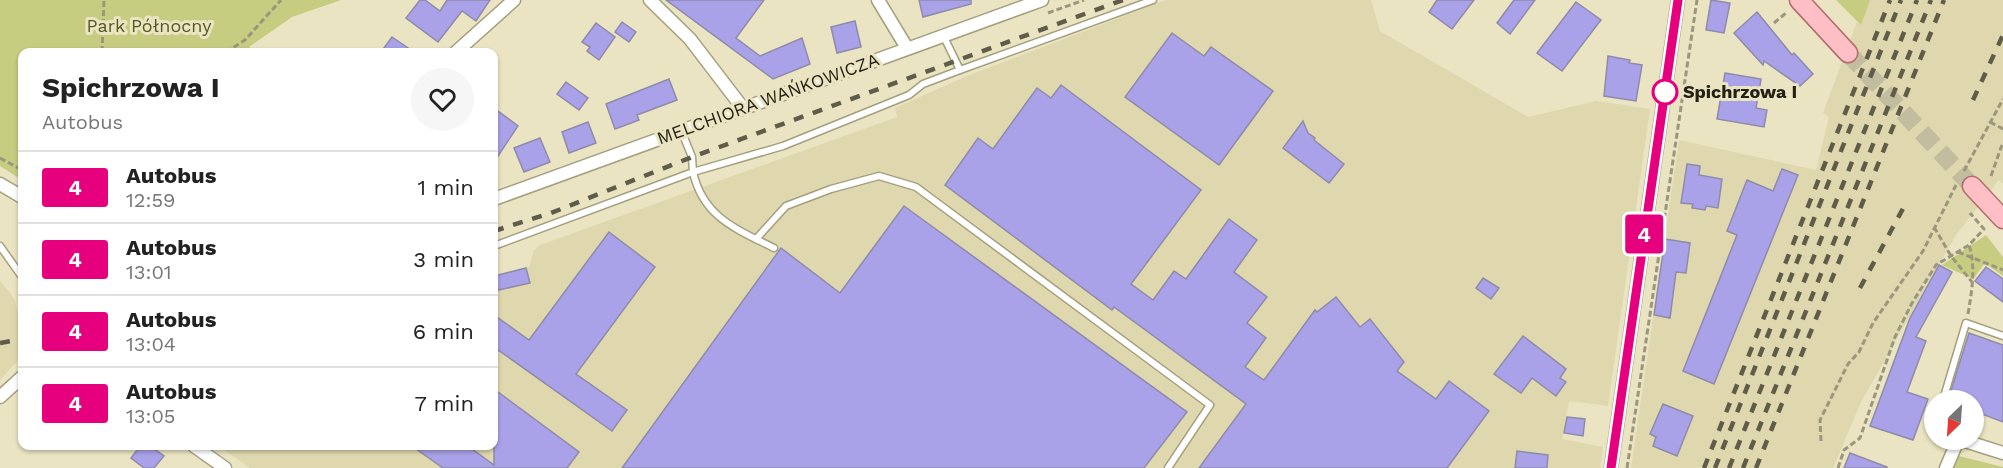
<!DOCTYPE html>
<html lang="pl">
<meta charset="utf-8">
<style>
body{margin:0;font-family:"Work Sans",sans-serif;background:#f6f6f6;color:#222;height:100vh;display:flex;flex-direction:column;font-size:22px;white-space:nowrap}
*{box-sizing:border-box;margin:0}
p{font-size:20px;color:#767676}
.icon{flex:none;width:33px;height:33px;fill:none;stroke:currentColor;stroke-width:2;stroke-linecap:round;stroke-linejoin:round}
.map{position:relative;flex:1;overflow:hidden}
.sheet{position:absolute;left:18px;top:48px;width:480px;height:402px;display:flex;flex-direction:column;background:#fff;border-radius:12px;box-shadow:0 2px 4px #0004}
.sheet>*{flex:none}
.badge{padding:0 12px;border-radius:4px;font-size:21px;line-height:39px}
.needle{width:39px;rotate:205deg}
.fabs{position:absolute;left:1924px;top:390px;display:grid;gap:12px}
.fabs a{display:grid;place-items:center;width:60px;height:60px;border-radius:50%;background:#fff;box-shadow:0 2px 4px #0004;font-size:30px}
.map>.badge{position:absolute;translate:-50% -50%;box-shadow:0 0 0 3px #fff}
.round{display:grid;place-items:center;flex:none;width:63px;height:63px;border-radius:32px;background:#f6f6f6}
.head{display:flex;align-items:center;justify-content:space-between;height:102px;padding:0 24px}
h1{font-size:28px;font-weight:700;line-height:45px}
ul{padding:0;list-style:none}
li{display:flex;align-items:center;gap:18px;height:72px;padding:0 24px;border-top:2px solid #e0e0e0}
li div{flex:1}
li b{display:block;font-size:22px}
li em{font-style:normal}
li .badge{min-width:66px;font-weight:700;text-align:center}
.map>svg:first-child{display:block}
</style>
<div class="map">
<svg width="2003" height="468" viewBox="0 0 2003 468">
<rect width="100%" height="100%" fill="#eae4c2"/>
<g fill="#dfd8ae">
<path d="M1166,0h205l9,31 148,86 68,-16 54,8 -42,297 -39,-5 -7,38 41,8 -3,21h-1350l-31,-22h275v-171l35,-8 5,-17 6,-5 357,-128 -2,-9 72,-32z"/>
<path d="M1865,0h138v184l-4,-4 -43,55 -95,167 -28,66h-202l48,-328 137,30 13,-53 -6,-4z"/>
<path d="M0,281l14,17 8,30v28l-22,24z"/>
</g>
<g fill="#c6cd81">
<path d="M0,0h341l-49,17 -43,30 7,5h-234v128l-22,-14z"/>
<path d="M1836,0h34l-9,25z"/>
<path d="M1986,235l17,22v19l-18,-13 -12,16 -31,-14z"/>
<path d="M1955,455l48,12v1h-50l-3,-1z"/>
</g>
<g fill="#a9a2e8" stroke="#8e8baa" stroke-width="1.5">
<path d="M420,0h5l15,11 7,-11h43l-14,21 -14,-10 -24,31 -32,-24z"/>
<path d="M666,0h98l-28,38 24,18 42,-18 8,26 -37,15z"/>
<path d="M919,0h52v4l-48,13z"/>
<path d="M1437,0h37l-22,29 -23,-17z"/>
<path d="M1514,0h21l-25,34 -13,-11z"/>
<path d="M1711,0l19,3 -6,30 -18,-3z"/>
<path d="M1576,2l25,18 -39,51 -25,-18z"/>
<path d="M1757,12l35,43 2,-2 19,21 -13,12 -36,-25 -1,4 -29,-32z"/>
<path d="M855,21l6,26 -24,6 -6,-26z"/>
<path d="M622,22l14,10 -7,10 -14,-10z"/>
<path d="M596,23l19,14 -16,23 -12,-9 3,-4 -8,-5z"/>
<path d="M1172,33l32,23 7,-9 62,44 -54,74 -94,-68z"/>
<path d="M392,37l22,15h-33z"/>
<path d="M1608,56l22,4 -1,3 13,2 -6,36 -32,-5z"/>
<path d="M1725,73l36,6 -5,29 11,2 -3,17 -47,-8z"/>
<path d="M669,79l8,21 -40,15 2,5 -24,9 -9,-25z"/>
<path d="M566,82l22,16 -9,12 -22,-16z"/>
<path d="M1061,85l140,105 -70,94 22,16 21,-29 12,8 43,-60 28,21 -23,32 33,25 -20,26 19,15 -21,29 19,13 51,-70 2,2 19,-15 24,30 10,-8 34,43 -7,9 39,28 13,-18 40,30 -42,57h-248l47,-64 -132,-97 -2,3 -167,-125 33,-47 15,11 44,-61 14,10z"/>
<path d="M494,108l24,18 -24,36z"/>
<path d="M1303,121l5,12 7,5 -1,2 30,24 -15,19 -46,-35z"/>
<path d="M588,122l8,21 -27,10 -7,-21z"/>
<path d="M540,138l10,24 -26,10 -10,-24z"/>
<path d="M1687,164l13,2 -1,9 23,4 -4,29 -12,-2 -1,4 -13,-2 1,-4 -12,-1z"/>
<path d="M1782,169l16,6 -84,209 -31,-13 54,-136 -10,-4 20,-51 26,11z"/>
<path d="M904,206l283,206 -43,56h-522l159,-220 59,45z"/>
<path d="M609,232l46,35 -79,107 51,36 -15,21 -118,-84v-32l35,25z"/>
<path d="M1665,239l25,4 -4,30 -10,-1 -6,46 -16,-3z"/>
<path d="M1939,265l13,7 -36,65 10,4 -19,51 21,7 -15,41 -43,-14 40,-108z"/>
<path d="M1986,267l17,12v23l-28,-21z"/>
<path d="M526,268l4,15 -36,8v-15z"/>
<path d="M1483,278l16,10 -8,11 -15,-11z"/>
<path d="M1969,333l34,12v77l-29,-11v-11h-26z"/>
<path d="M1523,336l43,33 -6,9 6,4 -10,14 -24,-18 -11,15 -27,-19z"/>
<path d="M494,389l85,63 -12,16h-124l-31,-22h56l26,19z"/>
<path d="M1663,404l30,12 -16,40 -24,-10 3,-9 -6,-3z"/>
<path d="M1567,417l18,2 -2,17 -19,-3z"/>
<path d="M140,446h10l14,10 -10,12h-10l-13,-10z"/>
<path d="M1517,451l31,4 -1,13h-32z"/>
<path d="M1850,453l37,14v1h-43z"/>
</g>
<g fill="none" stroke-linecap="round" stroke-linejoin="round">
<path stroke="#c2bd9f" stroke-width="18" stroke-dasharray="18 9" stroke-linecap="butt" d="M1848,53l124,133"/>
<defs>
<g id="lane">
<path d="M960,70l193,-70"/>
<path d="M756,239l30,-33 45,-17 48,-13 37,11 294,218 -42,63"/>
<path d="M0,246l22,31"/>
<path d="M494,246l199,-74 -1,-15 -11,-27"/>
<path d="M774,248c-38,-19 -71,-31 -81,-76l90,-26 126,-51 14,-11 37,-14 -17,-35"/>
<path d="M1943,400l23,-77 37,13"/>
</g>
<g id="street">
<path d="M650,0l40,39 52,68"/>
<path d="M878,0l29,48"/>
<path d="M456,52l58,-52"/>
<path d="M0,184l22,13"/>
<path d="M494,199l548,-199"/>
<path d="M0,397l22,-20"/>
<path d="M1962,440l41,13"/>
<path d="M194,446l31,22"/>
<path d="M1611,468l67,-468"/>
<path d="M1946,468l12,-28"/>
</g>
<g id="primary">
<path d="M1799,0l49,53"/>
<path d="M1972,186l31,33"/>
</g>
</defs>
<use href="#lane" stroke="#a49f7e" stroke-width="9"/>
<use href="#street" stroke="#a49f7e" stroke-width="15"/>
<use href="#primary" stroke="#b26c6d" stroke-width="21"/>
<g stroke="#9b967d" stroke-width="3" stroke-dasharray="6 3" stroke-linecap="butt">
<path d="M1048,13l36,-13"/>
<path d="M1774,23l12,-10"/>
<path d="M102,52l2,-52"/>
<path d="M226,52l19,-12 36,-40"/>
<path d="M1990,122l13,7"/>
<path d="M0,158l22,12"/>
<path d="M1964,171l39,-72"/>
<path d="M1991,176l12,-34"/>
<path d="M1934,227l17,29 21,26"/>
<path d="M1958,252l45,18"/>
<path d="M1968,314c4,-24 8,-46 1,-69"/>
<path d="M1821,441l-1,-21 28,-56 11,-12 14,-29 50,-72 33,-66"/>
<path d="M1627,468l70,-468"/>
<path d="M1838,468l6,-18 16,-12 35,-101 17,-34 24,-38 33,-20 15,-16 -14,-16"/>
</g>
<use href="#lane" stroke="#fff" stroke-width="6"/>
<use href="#street" stroke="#fff" stroke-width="12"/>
<use href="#primary" stroke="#ffbfc4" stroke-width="18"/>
<g stroke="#605c4a" stroke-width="4.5" stroke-dasharray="10 10" stroke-linecap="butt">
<path d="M1973,100l30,-65"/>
<path d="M494,231l57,-18 141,-56 431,-157"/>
<path d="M1860,288l46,-85"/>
<path d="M0,343l22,-4"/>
<path d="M1704,468l186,-468"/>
<path d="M1715,468l186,-468"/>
<path d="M1729,468l188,-468"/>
<path d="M1743,468l188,-468"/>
<path d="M1756,468l188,-468"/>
</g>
</g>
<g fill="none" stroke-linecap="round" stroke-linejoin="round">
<defs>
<path id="line" d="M1611,468l67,-468"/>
</defs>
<use href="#line" stroke="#fff" stroke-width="14"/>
<use href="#line" stroke="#e6007e" stroke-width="9"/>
</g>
<circle fill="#fff" stroke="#e6007e" stroke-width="3" cx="1665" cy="92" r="12"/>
<g text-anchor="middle" stroke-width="6" stroke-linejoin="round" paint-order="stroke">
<g font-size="18" fill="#555921" stroke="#eae4c2">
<text x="149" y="32">Park Północny</text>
</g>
<g font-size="18" font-weight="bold" fill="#232014" stroke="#eae4c2" text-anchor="start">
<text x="1683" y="98">Spichrzowa I</text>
</g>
<g font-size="18" fill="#232014" stroke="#eae4c2">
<text transform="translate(768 99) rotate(-20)" y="6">MELCHIORA WAŃKOWICZA</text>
</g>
</g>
</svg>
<div class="fabs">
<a><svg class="needle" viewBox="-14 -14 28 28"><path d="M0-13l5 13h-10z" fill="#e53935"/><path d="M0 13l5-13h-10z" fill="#767676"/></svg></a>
</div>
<b class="badge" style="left:1644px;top:234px;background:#e6007e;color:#fff">4</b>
<section class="sheet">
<div class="head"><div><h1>Spichrzowa I</h1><p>Autobus</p></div><a class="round"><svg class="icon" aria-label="heart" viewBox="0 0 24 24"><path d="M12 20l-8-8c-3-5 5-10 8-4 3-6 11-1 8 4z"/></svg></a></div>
<ul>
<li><span class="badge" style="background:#e6007e;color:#fff">4</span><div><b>Autobus</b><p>12:59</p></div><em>1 min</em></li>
<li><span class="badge" style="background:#e6007e;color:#fff">4</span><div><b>Autobus</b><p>13:01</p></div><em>3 min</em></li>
<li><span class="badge" style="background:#e6007e;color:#fff">4</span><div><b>Autobus</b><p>13:04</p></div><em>6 min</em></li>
<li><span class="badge" style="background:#e6007e;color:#fff">4</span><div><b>Autobus</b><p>13:05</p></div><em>7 min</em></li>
</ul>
</section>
</div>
